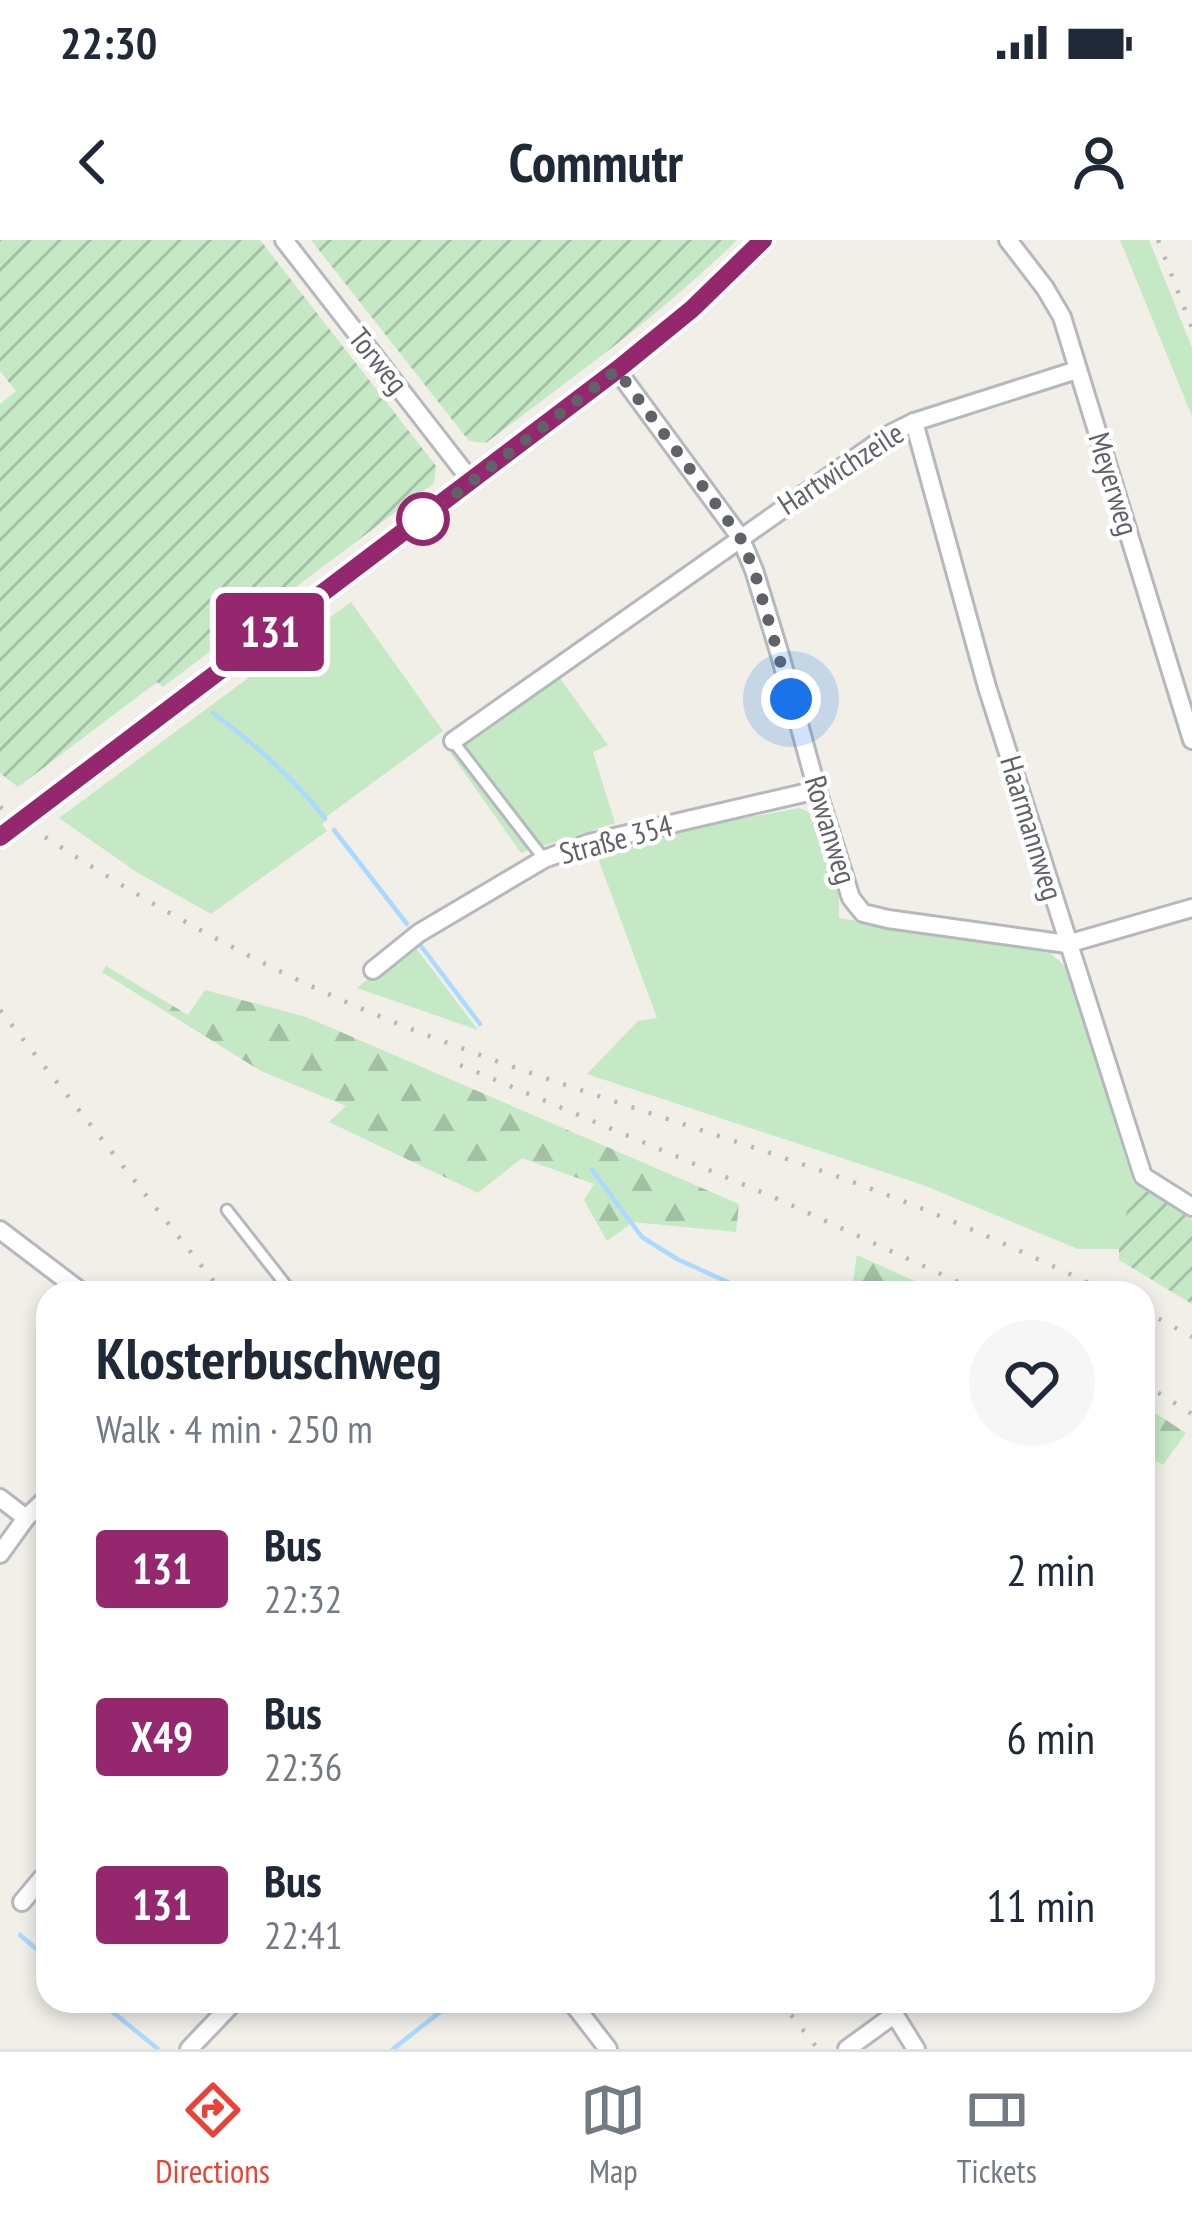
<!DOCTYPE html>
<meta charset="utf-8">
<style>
body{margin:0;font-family:"PT Sans Narrow",sans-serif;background:#f6f6f7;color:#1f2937;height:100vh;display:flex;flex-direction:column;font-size:45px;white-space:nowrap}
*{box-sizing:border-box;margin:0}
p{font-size:39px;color:#747a83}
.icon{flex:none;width:66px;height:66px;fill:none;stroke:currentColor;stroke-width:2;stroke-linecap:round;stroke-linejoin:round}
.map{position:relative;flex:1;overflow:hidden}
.sheet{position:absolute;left:36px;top:1041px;width:1119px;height:732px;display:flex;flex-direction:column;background:#fff;border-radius:36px;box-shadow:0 6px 18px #0003}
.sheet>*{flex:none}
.badge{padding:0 24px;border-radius:9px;font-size:42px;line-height:78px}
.you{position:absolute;width:60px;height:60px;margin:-30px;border:9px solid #fff;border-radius:50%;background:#1a73e8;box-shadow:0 0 0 18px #1a73e833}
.map>.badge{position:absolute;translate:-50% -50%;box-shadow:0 0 0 6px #fff}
.round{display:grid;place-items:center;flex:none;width:126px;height:126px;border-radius:63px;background:#f6f6f7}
.headline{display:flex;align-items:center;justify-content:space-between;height:204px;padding:0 60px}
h1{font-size:57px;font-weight:800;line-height:90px}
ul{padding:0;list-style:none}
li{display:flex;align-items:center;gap:36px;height:168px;padding:0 60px}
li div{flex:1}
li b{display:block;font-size:45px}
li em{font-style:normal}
li .badge{min-width:132px;font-weight:700;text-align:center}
.status{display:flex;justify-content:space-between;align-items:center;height:84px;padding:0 60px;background:#fff;direction:ltr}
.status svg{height:33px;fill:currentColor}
header{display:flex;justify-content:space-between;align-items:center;height:156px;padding:0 60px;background:#fff;font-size:54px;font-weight:800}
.tab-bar{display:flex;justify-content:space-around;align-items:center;height:168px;border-top:3px solid #e0e1e3;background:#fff;font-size:33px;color:#747a83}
.tab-bar a{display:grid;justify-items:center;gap:6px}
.tab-bar .on{color:#ea4335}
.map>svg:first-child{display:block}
</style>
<div class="status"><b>22:30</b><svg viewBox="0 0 49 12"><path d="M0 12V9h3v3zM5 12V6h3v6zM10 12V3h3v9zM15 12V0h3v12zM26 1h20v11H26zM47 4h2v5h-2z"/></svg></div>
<header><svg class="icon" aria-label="back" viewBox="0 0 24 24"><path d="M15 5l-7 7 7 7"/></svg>Commutr<svg class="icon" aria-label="person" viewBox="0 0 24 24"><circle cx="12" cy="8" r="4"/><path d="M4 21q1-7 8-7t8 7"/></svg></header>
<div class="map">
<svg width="1192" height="1809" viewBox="0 0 1192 1809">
<defs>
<pattern id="forest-firs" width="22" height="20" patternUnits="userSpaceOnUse" patternTransform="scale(3)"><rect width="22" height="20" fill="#c5e8c5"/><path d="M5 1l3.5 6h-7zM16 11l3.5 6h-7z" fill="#a3c0a4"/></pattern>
<pattern id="garden-furrows" width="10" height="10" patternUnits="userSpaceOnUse" patternTransform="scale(3)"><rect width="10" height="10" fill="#c5e8c5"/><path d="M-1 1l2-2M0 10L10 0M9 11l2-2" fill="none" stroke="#a3c0a4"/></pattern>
</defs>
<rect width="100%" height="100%" fill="#f1efe8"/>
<g fill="#c5e8c5">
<path d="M1120,0h29l43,108v68z"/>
<path d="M351,362l92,129 -117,86 1,3 -5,4 5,7 -116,83 -73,-41 -79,-55z"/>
<path d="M557,434l51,71 -15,7 22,71 -94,30 -72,-102z"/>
<path d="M800,568l17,8 22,77v25l211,35 16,14 67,215 -14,67h-41l-155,-64 -336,-111 51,-53 19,-3 -62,-168 84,-20z"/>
<path d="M416,708l62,82 -121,-42 35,-28z"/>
</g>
<g fill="url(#forest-firs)">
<path d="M106,726l82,49 17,-25 101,27 433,187 -3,28 -103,-10 -26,19 -23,-41 10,-16 -72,-26 -44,35 -149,-71 17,-16 -85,-35 -159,-99z"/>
<path d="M857,1015l84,38h-90z"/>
<path d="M1143,1165l43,28 -23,32 -20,-11z"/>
</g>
<g fill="url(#garden-furrows)">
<path d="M0,0h260l176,226 -2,17 -271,204 -6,-5 -139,105 -18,-14v-369l16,-13 -16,-20z"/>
<path d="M311,0h426c-77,76 -166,138 -251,203l-17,-2z"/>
<path d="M1133,942l59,38v84l-73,-44v-11z"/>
</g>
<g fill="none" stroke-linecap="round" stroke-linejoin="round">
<g stroke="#aadaff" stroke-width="4.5">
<path d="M213,473c41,31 80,64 112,105"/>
<path d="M334,590l73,94"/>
<path d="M421,706l59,78"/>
<path d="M592,930l50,67 35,22 75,34"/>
<path d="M20,1695l28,24"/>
<path d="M99,1761l59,48"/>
<path d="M393,1809l61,-48"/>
</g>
<defs>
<g id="service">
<path d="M453,501l91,118"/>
<path d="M227,970l65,83"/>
</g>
<g id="minor">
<path d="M284,0l188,242"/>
<path d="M1008,0l37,48 17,29 130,423"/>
<path d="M617,130l123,167 14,33 26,85 37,135 34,108 12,15 25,6 179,25 125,-36"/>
<path d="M914,182l73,265 156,489 49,31"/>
<path d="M453,501l435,-306 26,-13 163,-52"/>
<path d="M373,730l46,-37 125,-74 45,-16 228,-53"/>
<path d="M0,990l83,63"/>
<path d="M0,1258l26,20"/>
<path d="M0,1314l26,-36 22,-21"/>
<path d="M22,1662l26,-31"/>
<path d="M571,1761l37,48"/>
<path d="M886,1761l30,48"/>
<path d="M189,1809l46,-48"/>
<path d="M847,1809l48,-35"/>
</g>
<path id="tertiary" d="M0,597l617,-467 75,-61 71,-69"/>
</defs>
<use href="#service" stroke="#b5b8bc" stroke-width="15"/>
<use href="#minor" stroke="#b5b8bc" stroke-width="22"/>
<use href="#tertiary" stroke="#b5b8bc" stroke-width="27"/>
<use href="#service" stroke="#fff" stroke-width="9"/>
<use href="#minor" stroke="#fff" stroke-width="16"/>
<use href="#tertiary" stroke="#fff" stroke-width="21"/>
<g stroke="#b6b7b8" stroke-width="4.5" stroke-dasharray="3 15" stroke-linecap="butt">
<path d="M1158,0l34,88"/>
<path d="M0,567c128,87 262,163 406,220 154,61 315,106 471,164 79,30 156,65 232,102"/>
<path d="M0,770l223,283"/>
<path d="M460,825l320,135 202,93"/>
<path d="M1143,1070l49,27"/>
<path d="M1143,1143l49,31"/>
<path d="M780,1761l38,48"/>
</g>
</g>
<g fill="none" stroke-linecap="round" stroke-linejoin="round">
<defs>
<path id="line" d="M0,597l617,-467 75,-61 71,-69"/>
</defs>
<use href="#line" stroke="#fff" stroke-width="27"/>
<use href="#line" stroke="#95276e" stroke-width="18"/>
<path stroke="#5f6368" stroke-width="12" stroke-dasharray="0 21.6" d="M423,279l194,-149 123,167 14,33 37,129"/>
</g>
<circle fill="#fff" stroke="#95276e" stroke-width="6" cx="423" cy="279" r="24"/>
<g text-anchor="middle" stroke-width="9" stroke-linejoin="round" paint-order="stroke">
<g font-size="30" fill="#5f6368" stroke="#fff">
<text transform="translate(378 121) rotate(51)" y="10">Torweg</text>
<text transform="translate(841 229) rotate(-33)" y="10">Hartwichzeile</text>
<text transform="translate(1113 244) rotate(73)" y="10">Meyerweg</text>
<text transform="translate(1031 588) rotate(73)" y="10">Haarmannweg</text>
<text transform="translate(830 590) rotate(73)" y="10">Rowanweg</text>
<text transform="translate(616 600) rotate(-15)" y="10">Straße 354</text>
</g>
</g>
</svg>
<div class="you" style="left:791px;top:459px"></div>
<b class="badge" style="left:270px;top:392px;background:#95276e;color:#fff">131</b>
<section class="sheet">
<div class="headline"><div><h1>Klosterbuschweg</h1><p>Walk · 4 min · 250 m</p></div><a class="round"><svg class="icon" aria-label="heart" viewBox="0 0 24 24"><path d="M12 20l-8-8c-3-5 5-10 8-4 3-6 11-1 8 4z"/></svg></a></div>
<ul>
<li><span class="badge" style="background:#95276e;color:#fff">131</span><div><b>Bus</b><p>22:32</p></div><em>2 min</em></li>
<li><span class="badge" style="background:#95276e;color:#fff">X49</span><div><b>Bus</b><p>22:36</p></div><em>6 min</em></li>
<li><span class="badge" style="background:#95276e;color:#fff">131</span><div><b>Bus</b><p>22:41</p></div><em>11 min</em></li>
</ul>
</section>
</div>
<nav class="tab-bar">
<a class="on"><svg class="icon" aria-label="directions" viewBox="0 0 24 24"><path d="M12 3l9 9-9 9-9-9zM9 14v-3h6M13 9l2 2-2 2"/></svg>Directions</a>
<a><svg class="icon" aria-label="map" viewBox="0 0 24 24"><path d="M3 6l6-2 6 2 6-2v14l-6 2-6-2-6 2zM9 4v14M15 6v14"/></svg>Map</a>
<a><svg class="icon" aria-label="tickets" viewBox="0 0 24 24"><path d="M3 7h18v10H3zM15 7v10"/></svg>Tickets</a>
</nav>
